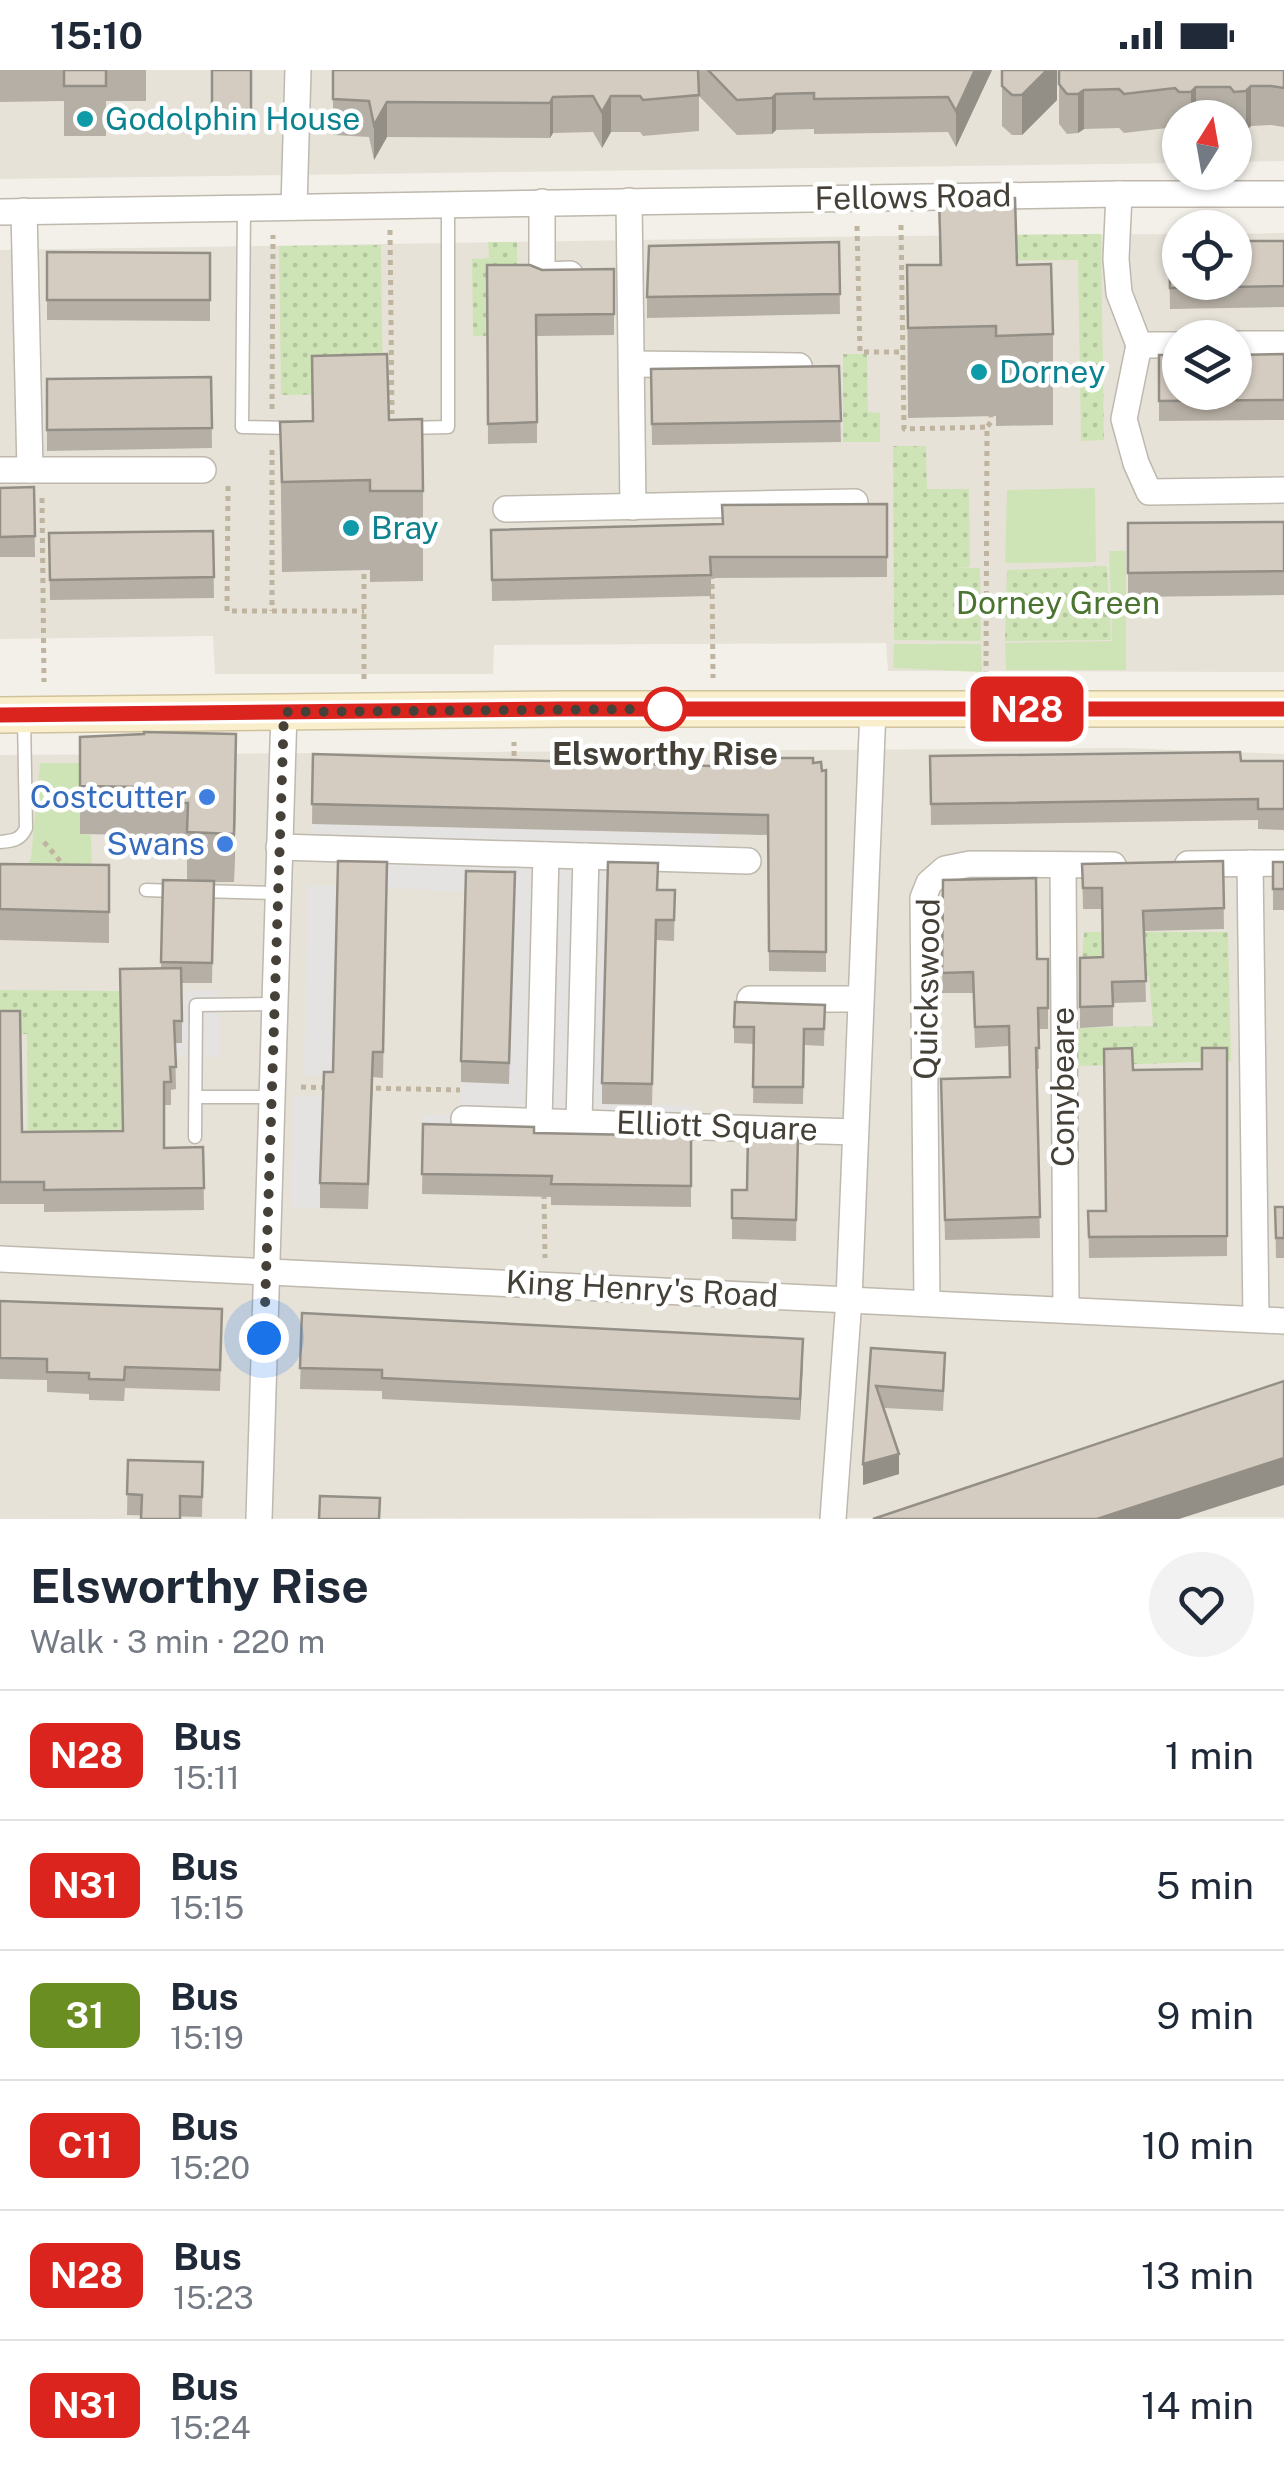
<!DOCTYPE html>
<meta charset="utf-8">
<style>
body{margin:0;font-family:"Public Sans",sans-serif;background:#f2f2f3;color:#1f2937;height:100vh;display:flex;flex-direction:column;font-size:38px;white-space:nowrap}
*{box-sizing:border-box;margin:0}
p{font-size:32px;color:#747a83}
.icon{flex:none;width:55px;height:55px;fill:none;stroke:currentColor;stroke-width:2;stroke-linecap:round;stroke-linejoin:round}
.map{position:relative;height:1449px;overflow:hidden}
.panel{display:flex;flex-direction:column;background:#fff;flex:1}
.panel>*{flex:none}
.badge{padding:0 20px;border-radius:15px;font-size:35px;line-height:65px}
.needle{width:65px;rotate:11deg}
.tools{position:absolute;left:1162px;top:30px;display:grid;gap:20px}
.tools a{display:grid;place-items:center;width:90px;height:90px;border-radius:50%;background:#fff;box-shadow:0 2px 8px #0004;font-size:50px}
.you{position:absolute;width:50px;height:50px;margin:-25px;border:8px solid #fff;border-radius:50%;background:#1a73e8;box-shadow:0 0 0 15px #1a73e833}
.map>.badge{position:absolute;translate:-50% -50%;box-shadow:0 0 0 5px #fff}
.round{display:grid;place-items:center;flex:none;width:105px;height:105px;border-radius:52px;background:#f2f2f3}
.headline{display:flex;align-items:center;justify-content:space-between;height:170px;padding:0 30px}
h1{font-size:48px;font-weight:700;line-height:75px}
ul{padding:0;list-style:none}
li{display:flex;align-items:center;gap:30px;height:130px;padding:0 30px;border-top:2px solid #e0e1e3}
li div{flex:1}
li b{display:block;font-size:38px}
li em{font-style:normal}
li .badge{min-width:110px;font-weight:700;text-align:center}
.status{display:flex;justify-content:space-between;align-items:center;height:70px;padding:0 50px;background:#fff;direction:ltr}
.status svg{height:28px;fill:currentColor}
.map>svg:first-child{display:block}
</style>
<div class="status"><b>15:10</b><svg viewBox="0 0 49 12"><path d="M0 12V9h3v3zM5 12V6h3v6zM10 12V3h3v9zM15 12V0h3v12zM26 1h20v11H26zM47 4h2v5h-2z"/></svg></div>
<div class="map">
<svg width="1284" height="1449" viewBox="0 0 1284 1449">
<defs>
<pattern id="park-dots" width="8" height="8" patternUnits="userSpaceOnUse" patternTransform="scale(2.5)"><rect width="8" height="8" fill="#cfe4b6"/><path d="M2 2h.1M6 6h.1" fill="none" stroke="#b3c59d" stroke-width="1.8" stroke-linecap="round"/></pattern>
</defs>
<rect width="100%" height="100%" fill="#f3f0e9"/>
<g fill="#e7e2d8" fill-rule="evenodd">
<path d="M0,0h1284v91l-49,1v-44h-55v45l-1180,16z"/>
<path d="M1284,163v439l-396,-1 -2,-28 -392,2 -1,29h-278l-2,-38 -213,3v-389l888,-14 292,-2v48h55v-48zM1180,268h55v54h-55z"/>
<path d="M1124,678l160,6v763l-1284,2v-764z"/>
</g>
<g fill="#cfe4b6">
<path d="M1095,418l1,74 -91,1 2,-73z"/>
<path d="M1109,481h17v119h-120l-1,-27 107,-2z"/>
<path d="M894,574h87l1,28 -89,-4z"/>
<path d="M40,693h77l-37,23v48l11,1 2,60 -70,-21 8,-16z"/>
</g>
<g fill="url(#park-dots)">
<path d="M1101,164l3,206 -23,1 -3,-181 -102,1 -1,-26z"/>
<path d="M488,172h29v44l-30,50h-14l-1,-77 17,-1z"/>
<path d="M381,175l2,149 -102,1 -2,-149z"/>
<path d="M843,284h24l1,58 12,1v29h-37z"/>
<path d="M893,376h33l1,43h42l1,78 -12,1h22l1,73 -87,-1z"/>
<path d="M1107,496l4,74 -106,1 2,-71z"/>
<path d="M1084,862h144l3,129 -154,5 2,-38 74,-2 -4,-50 -68,-1z"/>
<path d="M0,920l120,1 3,162h-95l-1,-119h-27z"/>
</g>
<g fill="#e5e3e1">
<path d="M312,754l407,10 -3,35 -107,-1 -7,235 90,3 -1,51 -139,-3 -129,-9v-30l37,-1 1,-32 48,1 -43,-191 -110,-6 4,-35 -48,-1z"/>
<path d="M308,815l30,1 -4,190 -30,-1z"/>
<path d="M219,920v67h-46v-14h9l-9,-52z"/>
<path d="M294,1026l30,1 -4,111 -29,-1z"/>
</g>
<g fill="none" stroke-linecap="round" stroke-linejoin="round">
<defs>
<g id="service">
<path d="M244,138l-2,219 51,1"/>
<path d="M408,358l40,-1v-223"/>
<path d="M0,772c12,-1 21,-2 26,-14l-2,-110"/>
<path d="M146,820l29,1"/>
<path d="M200,821l78,2"/>
<path d="M196,1027h75"/>
<path d="M195,1067l1,-132 78,-1"/>
</g>
<g id="minor">
<path d="M1119,124l-3,65 3,34 20,52h41"/>
<path d="M629,131l4,306"/>
<path d="M542,132v73l28,-1"/>
<path d="M294,137l4,-137"/>
<path d="M24,141l6,259"/>
<path d="M0,142l1119,-18h165"/>
<path d="M1235,274h49"/>
<path d="M1139,275l-15,74 12,44 13,29 135,-2"/>
<path d="M633,294l166,2"/>
<path d="M0,400h203"/>
<path d="M506,439l349,-7"/>
<path d="M279,777l469,14"/>
<path d="M1250,793l6,456"/>
<path d="M1188,794l96,-1"/>
<path d="M1063,796l3,442"/>
<path d="M750,929h109"/>
<path d="M464,1049l391,13"/>
<path d="M539,1051l7,-266"/>
<path d="M579,1051l7,-265"/>
<path d="M0,1189c428,24 856,38 1284,62"/>
<path d="M927,1232l-4,-404 6,-15 16,-14 25,-5 143,1"/>
<path d="M259,1449l25,-807"/>
<path d="M833,1449l16,-220 24,-590"/>
</g>
<path id="secondary" d="M0,645l564,-6h720"/>
</defs>
<use href="#service" stroke="#beb8ad" stroke-width="15"/>
<use href="#minor" stroke="#beb8ad" stroke-width="28"/>
<use href="#secondary" stroke="#cfc29d" stroke-width="38"/>
<g stroke="#bfb49f" stroke-width="5" stroke-dasharray="5 5" stroke-linecap="butt">
<path d="M901,155l3,204 83,-2"/>
<path d="M857,156l3,126h43"/>
<path d="M390,160l2,184"/>
<path d="M272,339l1,-174"/>
<path d="M272,380v161"/>
<path d="M228,416l-1,125h137"/>
<path d="M42,428l2,184"/>
<path d="M712,504l1,104"/>
<path d="M986,606l1,-249 4,-5v-9"/>
<path d="M364,609v-114"/>
<path d="M514,696v-24"/>
<path d="M44,772l22,26"/>
<path d="M301,1017l29,1"/>
<path d="M366,1018l94,2"/>
<path d="M544,1124l1,64"/>
</g>
<use href="#service" stroke="#fff" stroke-width="12"/>
<use href="#minor" stroke="#fff" stroke-width="25"/>
<use href="#secondary" stroke="#faefcd" stroke-width="35"/>
</g>
<g fill="#b6afa5">
<path d="M0,0h146v31h-40v35h-42v-35l-64,1z"/>
<path d="M212,0h39v62l-39,-1z"/>
<path d="M333,0h659l-36,77 -8,-15 -134,2v-5l-38,1 -4,4 -35,1 -38,-39v35l-56,5 -3,-4h-29l-9,16 -9,-16 -40,1 -3,5 -163,-1 -13,23 -5,-23 -36,-2z"/>
<path d="M1002,0h55v30l-35,35h-10l-10,-9z"/>
<path d="M1059,0h225v57l-13,-2 -20,1 -5,5h-11v-13h-55v14l-5,-5 -51,6 -5,-5 -35,1 -6,4 -11,1 -8,-10z"/>
<path d="M939,130l78,65 36,69v91l-57,1v-10l-88,2 -1,-153h32z"/>
<path d="M1284,171v66l-114,2 -1,-67z"/>
<path d="M839,172l1,72 -193,4v-21z"/>
<path d="M47,182l163,1v68l-163,-1z"/>
<path d="M487,195l55,5 72,-1v66l-77,1v107l-49,1z"/>
<path d="M1284,284v66l-125,1v-66z"/>
<path d="M312,286l77,64 34,71v90l-53,1v-12l-88,2 -2,-150 32,-1z"/>
<path d="M839,296l2,76 -189,3 -1,-76z"/>
<path d="M211,307l1,71 -165,3v-72z"/>
<path d="M34,417l1,70h-35v-69z"/>
<path d="M887,434v73l-176,1v18l-219,5 -1,-71 232,-6z"/>
<path d="M1284,452v73l-156,2v-74z"/>
<path d="M213,461l1,67 -164,2 -1,-67z"/>
<path d="M80,667l156,45 -2,100h-20l-2,101h-30v60h-7l1,46 -5,1v15h-7v43l39,-1 1,63 -160,2v-8h-44v-193l22,121 101,-1 38,-163 2,-88h24v-28l-48,-1v-16l-59,-1z"/>
<path d="M313,684l399,12h58l43,-3 9,8 4,-1v202l-57,-1 -1,-136 -456,-11z"/>
<path d="M930,686l354,5v69l-26,-1v-9l-327,5z"/>
<path d="M1223,791l1,68 -80,2 2,71 -33,1v23l-33,2v-70l23,-1 -1,-48h-19l-1,-45z"/>
<path d="M387,792l-4,216 -10,-1 -5,132 -48,-1v-25l13,-111z"/>
<rect x="1273" y="792" width="11" height="48"/>
<path d="M0,794l109,1v78l-109,-3z"/>
<path d="M943,810l94,79h11v70h-10l1,40h-3l4,169 -95,2 -4,-161 68,-2v-31l-34,2 -2,-55h-31z"/>
<path d="M658,820h17l-1,51 -18,-1 -4,165 -50,-1v-21z"/>
<path d="M515,823l-6,191 -48,-2v-21z"/>
<path d="M825,935l-1,41 -20,-1 -1,59 -50,-1 1,-59 -20,-1v-16z"/>
<path d="M1227,978v208l-138,2 -1,-47h17l28,-141 69,-1z"/>
<path d="M423,1054l111,9 157,3v71l-140,-2v-8l-129,-3z"/>
<path d="M798,1066l-2,105 -64,-2v-49h15z"/>
<path d="M1275,1137h9v51h-8z"/>
<path d="M0,1231l222,28 -2,62 -95,-3 -1,13 -35,-1v-6l-42,-2v-12l-47,-1z"/>
<path d="M302,1243l501,47 -3,60 -418,-21v-8l-82,-2z"/>
<path d="M871,1278l74,26 -2,37 -59,-3 15,66 -36,11z"/>
<path d="M128,1390l75,2 -1,55 -75,-2z"/>
</g>
<g fill="#948f86">
<path d="M975,0h17l-36,77v-36z"/>
<path d="M1047,0h10v30l-35,35v-40z"/>
<path d="M1251,16v40l-5,5v-40z"/>
<path d="M1196,17v31h-5v-26z"/>
<path d="M1084,20v39l-6,4v-39z"/>
<path d="M776,24v36l-4,4v-36z"/>
<path d="M611,26v36l-9,16v-36z"/>
<path d="M553,27v36l-3,5v-35z"/>
<path d="M387,32v35l-13,23v-35z"/>
<path d="M236,664v48l-2,100v-48z"/>
<path d="M803,1269v21l-3,60v-21z"/>
<path d="M899,1384v20l-36,11v-21z"/>
<path d="M1284,1388v27l-105,34h-82z"/>
</g>
<g fill="#d4ccc0" stroke="#948f86" stroke-width="2.5">
<rect x="64" y="0" width="42" height="16"/>
<rect x="212" y="0" width="39" height="41"/>
<path d="M333,0h365l1,25 -56,5 -3,-4h-29l-9,16 -9,-16 -40,1 -3,6 -163,-1 -13,23 -5,-24 -36,-2z"/>
<path d="M708,0h267l-19,41 -8,-14 -134,2v-6l-38,1 -4,4 -35,2z"/>
<path d="M1002,0h45l-25,25h-10l-10,-9z"/>
<path d="M1059,0h225v18l-13,-2h-20l-5,5 -12,1 -4,-5h-34l-5,5h-12l-4,-4 -51,6 -5,-5 -35,1 -6,4h-11l-8,-10z"/>
<path d="M1015,128l2,67 34,-1 2,70 -57,2v-10l-88,2 -1,-63h34l-2,-65z"/>
<path d="M1235,171h49v45l-114,2 -1,-46h11v40h55z"/>
<path d="M839,172l1,52 -193,3 2,-51z"/>
<path d="M47,182l163,1v47h-163z"/>
<path d="M487,195h43l12,5 72,-1v45l-78,1 1,107 -49,2z"/>
<path d="M387,284l2,66 33,-1 1,72h-53v-11l-88,2 -2,-60 33,-1 -1,-65z"/>
<path d="M1284,284v46l-125,1v-46h21v37h55v-37z"/>
<path d="M839,296l2,55 -189,3 -1,-55z"/>
<path d="M211,307l1,51 -165,2v-51z"/>
<path d="M34,417l1,49 -35,1v-49z"/>
<path d="M887,434v53h-177l1,18 -219,5 -1,-50 232,-6 -1,-19z"/>
<path d="M1284,452v49l-156,2v-50z"/>
<path d="M213,461l1,46 -164,3 -1,-47z"/>
<path d="M144,662l92,2 -2,100 -47,-2 1,-29 -49,-1v-15l-59,-1v-49l64,-3z"/>
<path d="M1240,682l1,9h43v48h-26v-10l-327,5 -1,-48z"/>
<path d="M313,684l399,12h58l-1,-8h44v5l8,-1 1,9 4,-1v182l-57,-1 -1,-136 -456,-11z"/>
<path d="M338,791l49,1 -4,190h-10l-5,132 -48,-1 4,-111h9z"/>
<path d="M1223,791l1,47 -81,3 3,70 -34,1 1,24 -33,1v-49l23,-1 -1,-69h-19l-1,-24z"/>
<path d="M608,792l50,1 -1,27h18l-1,30h-18l-4,164 -50,-1z"/>
<rect x="1273" y="792" width="11" height="27"/>
<path d="M0,794l109,1v47l-109,-3z"/>
<path d="M466,801l49,1 -6,191 -48,-2z"/>
<path d="M1036,808l1,81h11v49h-10l1,40h-3l4,169 -95,3 -4,-141 69,-2 -1,-51 -34,1 -2,-55 -31,1 1,-93z"/>
<path d="M163,810l51,1 -2,82 -51,-1z"/>
<path d="M181,898l1,53h-8l2,46h-6l1,15h-7v66l39,-1 1,41 -160,2v-8h-44v-171h20l2,121 101,-1 -3,-162z"/>
<path d="M735,932l90,3 -1,24h-20l-1,58h-50l1,-60h-20z"/>
<path d="M1132,978l1,22 69,-1v-21h25v188l-138,1 -1,-26h18l-2,-162z"/>
<path d="M423,1054l111,3v6l157,3v50l-140,-2 1,-8 -130,-2z"/>
<path d="M748,1065l50,1 -2,84 -64,-2v-28h15z"/>
<path d="M1275,1137h9v31h-8z"/>
<path d="M0,1231l222,8 -2,61 -95,-3 -1,13 -35,-1v-6l-42,-1v-13l-47,-1z"/>
<path d="M302,1243l501,26 -3,60 -418,-21v-8l-82,-2z"/>
<path d="M871,1278l74,5 -2,38 -67,-5 23,68 -36,10z"/>
<path d="M1284,1311v77l-187,61h-224z"/>
<path d="M128,1390l75,2 -1,35 -22,-1v23h-39l1,-24 -15,-1z"/>
<path d="M320,1426l60,2 -1,21h-60z"/>
</g>
<g fill="none" stroke-linecap="round" stroke-linejoin="round">
<defs>
<path id="line" d="M0,645l564,-6h720"/>
</defs>
<use href="#line" stroke="#fff" stroke-width="22"/>
<use href="#line" stroke="#dc241f" stroke-width="15"/>
<path stroke="#464138" stroke-width="10" stroke-dasharray="0 18" d="M264,1268l20,-626 381,-3"/>
</g>
<g fill="#0f9aa8" stroke="#fff" stroke-width="4">
<circle cx="85" cy="49" r="10"/>
<circle cx="979" cy="302" r="10"/>
<circle cx="351" cy="458" r="10"/>
</g>
<circle fill="#fff" stroke="#dc241f" stroke-width="5" cx="665" cy="639" r="20"/>
<g fill="#3f7fe0" stroke="#fff" stroke-width="4">
<circle cx="207" cy="727" r="10"/>
<circle cx="225" cy="774" r="10"/>
</g>
<g text-anchor="middle" stroke-width="9" stroke-linejoin="round" paint-order="stroke">
<g font-size="32" fill="#0d838f" stroke="#fff" text-anchor="start">
<text x="105" y="60">Godolphin House</text>
<text x="999" y="313">Dorney</text>
<text x="371" y="469">Bray</text>
</g>
<g font-size="32" fill="#464138" stroke="#fff">
<text transform="translate(913 127) rotate(-1)" y="11">Fellows Road</text>
<text transform="translate(927 919) rotate(-89)" y="11">Quickswood</text>
<text transform="translate(1063 1017) rotate(-90)" y="11">Conybeare</text>
<text transform="translate(717 1056) rotate(2)" y="11">Elliott Square</text>
<text transform="translate(642 1219) rotate(3)" y="11">King Henry's Road</text>
</g>
<g font-size="32" fill="#4a7430" stroke="#fff">
<text x="1058" y="544">Dorney Green</text>
</g>
<g font-size="32" font-weight="bold" fill="#464138" stroke="#fff">
<text x="665" y="695">Elsworthy Rise</text>
</g>
<g font-size="32" fill="#366cbe" stroke="#fff" text-anchor="end">
<text x="187" y="738">Costcutter</text>
<text x="205" y="785">Swans</text>
</g>
</g>
</svg>
<div class="tools">
<a><svg class="needle" viewBox="-14 -14 28 28"><path d="M0-13l5 13h-10z" fill="#e53935"/><path d="M0 13l5-13h-10z" fill="#747a83"/></svg></a>
<a><svg class="icon" aria-label="locate" viewBox="0 0 24 24"><circle cx="12" cy="12" r="6"/><path d="M12 2v4M12 18v4M2 12h4M18 12h4"/></svg></a>
<a><svg class="icon" aria-label="layers" viewBox="0 0 24 24"><path d="M12 4l9 5-9 5-9-5zM3 14l9 5 9-5"/></svg></a>
</div>
<div class="you" style="left:264px;top:1268px"></div>
<b class="badge" style="left:1027px;top:639px;background:#dc241f;color:#fff">N28</b>
</div>
<section class="panel">
<div class="headline"><div><h1>Elsworthy Rise</h1><p>Walk · 3 min · 220 m</p></div><a class="round"><svg class="icon" aria-label="heart" viewBox="0 0 24 24"><path d="M12 20l-8-8c-3-5 5-10 8-4 3-6 11-1 8 4z"/></svg></a></div>
<ul>
<li><span class="badge" style="background:#dc241f;color:#fff">N28</span><div><b>Bus</b><p>15:11</p></div><em>1 min</em></li>
<li><span class="badge" style="background:#dc241f;color:#fff">N31</span><div><b>Bus</b><p>15:15</p></div><em>5 min</em></li>
<li><span class="badge" style="background:#6b8e23;color:#fff">31</span><div><b>Bus</b><p>15:19</p></div><em>9 min</em></li>
<li><span class="badge" style="background:#dc241f;color:#fff">C11</span><div><b>Bus</b><p>15:20</p></div><em>10 min</em></li>
<li><span class="badge" style="background:#dc241f;color:#fff">N28</span><div><b>Bus</b><p>15:23</p></div><em>13 min</em></li>
<li><span class="badge" style="background:#dc241f;color:#fff">N31</span><div><b>Bus</b><p>15:24</p></div><em>14 min</em></li>
</ul>
</section>
